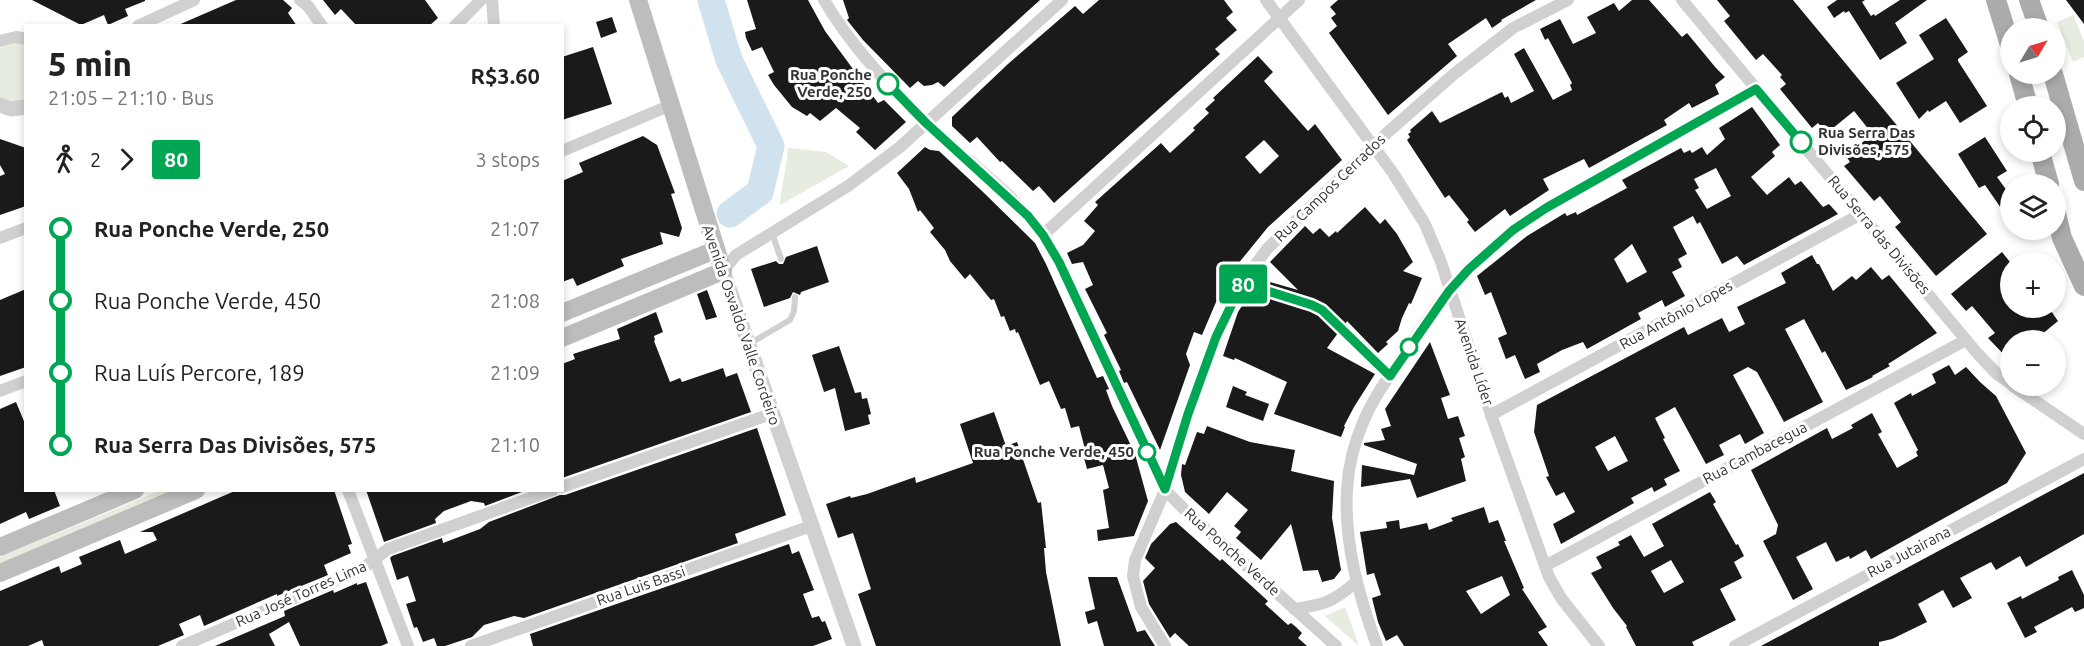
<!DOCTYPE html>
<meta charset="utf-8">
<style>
body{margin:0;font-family:Ubuntu,sans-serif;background:#f2f2f2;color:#222;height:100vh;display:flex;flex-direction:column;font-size:22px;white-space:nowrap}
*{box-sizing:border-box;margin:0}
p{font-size:20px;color:#767676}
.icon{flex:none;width:33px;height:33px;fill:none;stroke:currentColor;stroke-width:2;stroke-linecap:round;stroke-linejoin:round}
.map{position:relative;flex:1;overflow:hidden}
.panel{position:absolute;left:24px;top:24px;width:540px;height:468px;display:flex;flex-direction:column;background:#fff;border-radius:0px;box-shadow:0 3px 9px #0003}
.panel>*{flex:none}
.badge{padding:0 12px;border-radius:4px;font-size:21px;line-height:39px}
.needle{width:39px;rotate:52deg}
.fabs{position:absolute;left:2000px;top:18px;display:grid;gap:12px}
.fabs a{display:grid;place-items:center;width:66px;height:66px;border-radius:50%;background:#fff;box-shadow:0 3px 9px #0003;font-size:30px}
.map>.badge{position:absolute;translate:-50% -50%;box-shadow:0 0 0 3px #fff}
.legs{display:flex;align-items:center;gap:9px;height:66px;padding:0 24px;font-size:20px}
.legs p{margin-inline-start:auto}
.head{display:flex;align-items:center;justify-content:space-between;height:102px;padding:0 24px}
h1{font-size:33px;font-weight:800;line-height:45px}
ul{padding:0 24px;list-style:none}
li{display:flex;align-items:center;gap:21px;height:72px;font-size:22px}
li i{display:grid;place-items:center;width:9px;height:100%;margin:0 8px;background:currentColor}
li i::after{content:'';width:15px;height:15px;margin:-8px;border:4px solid;border-radius:50%;background:#fff}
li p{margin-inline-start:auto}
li:first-child i{background:linear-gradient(#0000 50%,currentColor 0)}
li:last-child i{background:linear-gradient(currentColor 50%,#0000 0)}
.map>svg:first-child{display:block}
</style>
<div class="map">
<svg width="2084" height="646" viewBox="0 0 2084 646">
<rect width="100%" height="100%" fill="#fff"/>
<g fill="#e6ecdf">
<path d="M2073,15l11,26v16l-11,5 -16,-40z"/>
<path d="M17,43l8,2v57l-13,1 -12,-4v-51z"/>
<path d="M788,148l38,4 23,14 -69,39c1,-19 7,-37 8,-57z"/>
<path d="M159,491h15l-174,73v-7z"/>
<path d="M1345,607l14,39 -34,-30z"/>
</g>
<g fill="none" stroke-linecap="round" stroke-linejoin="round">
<path stroke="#cfe2ee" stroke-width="27" d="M711,0l18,60 42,86 -11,46 -30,22"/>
</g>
<g fill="#1a1a1a" fill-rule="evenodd">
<path d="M32,0h113v1l-20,8 3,7 -20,9 -4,-10 -23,10z"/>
<path d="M236,0h47l9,8 -4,5 9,13h-121z"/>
<path d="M323,0h102l13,18 -9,8h-72l-16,-17 -6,6z"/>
<path d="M747,0h61l17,31 53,72 6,-3 22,22 -31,28 -19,-18 4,-4 -24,-20 -16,13 -10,-8 -3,3 -15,-9 -18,-22 -6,-10 6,-3 -12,-25 -10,4 -6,-13 -1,-6 11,-3z"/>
<path d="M843,0h197l-96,87 -6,-5 -6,3 -8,1 -6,-5 -8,7 -47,-48 -16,-20 2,-2z"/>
<path d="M1099,0h125l9,12 -7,6 11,12 -22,19 5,5 -166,149 -15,-17 -6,5 -31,-30 -2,1 -23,-25 -7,6 -18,-17v-9l56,-53 67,-58 8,8z"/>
<path d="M1338,0h198l-35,20 1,1 -10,7 -6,-10 -38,26 9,12 -69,59 -59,-82 8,-7 -6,-8 5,-4 -6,-7z"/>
<path d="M1632,0h17l33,37 5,-4 29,35 9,9 -10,8 4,9 -27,14 -3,-5 -25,17 3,5 -78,43 -5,-9 -41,20 6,11 -39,26 -5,-7 -30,23 -8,-10 2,-2 -20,-25 -4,3 -38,-58 3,-3 -2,-3 3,-2 -1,-2 22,-19 8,12 62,-31 3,6 3,-2 3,7 23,-12 -20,-37 10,-6 29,52 19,-10 -2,-5 2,-2 -24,-45 -3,2 -5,-11 20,-10 13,25 23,-11 -9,-16 27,-14 5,8z"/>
<path d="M1717,0h76l194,234 -51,42 -41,-49 6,-5 -21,-26 -6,5 -30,-35 6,-4 -4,-6 23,-19 -3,-3 4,-3 -16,-20 -27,22 -9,-10 -6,5 -32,-39 6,-5 -6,-7 2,-2 -19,-21 -7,6 -32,-39 6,-5z"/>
<path d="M1837,0h28l-3,2 9,14 3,-2 1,2 25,-16h27l-32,23 12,20 -27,17 -31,-49 -4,2 -1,-2 -10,7 -7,-11z"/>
<path d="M2066,0h18v24z"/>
<path d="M612,17l5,15 -16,6 -5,-16z"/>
<path d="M1946,18l22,34 -10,7v2l29,45 -27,17 -14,-22 -17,11 -1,-2 -9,9 -23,-36 38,-24 -15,-24z"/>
<path d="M593,47l19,57 -50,16v-63z"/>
<path d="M1258,56l15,16 -9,9 44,50 7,-7 27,36 -74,67 -48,59 2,2 -20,47 -8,-3 -8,22 4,11 -30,85 -33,-68 -3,1 -5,-12 2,-1 -17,-35 3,-2 -22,-44 8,-4 -10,-23 -11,2 -5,-11 16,-8 12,-14 -11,-10 14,-16 -3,-3 66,-59 9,10 25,-23 -2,-2 16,-15 -4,-4 10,-9 -2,-2zM1264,140l15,16 -19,18 -15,-17z"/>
<path d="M1752,107l28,38 -8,7 3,4 -24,21 16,18 22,-18 6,8 6,-4 22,26 6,-3 9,10 -94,51 -7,-9 -15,8 -22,-42 -3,2 -4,-8 -20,11 14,27 -9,5 4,8 -10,5 13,24 -20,11 -3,-7 -24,13 3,6 -54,30 -4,-7 -21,8 -25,14 3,8 -15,7 -10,-24 -9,4 -8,-21 9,-4 -16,-42 -6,3 -8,-19 50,-40 38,-23 2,3 9,-4 1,3 50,-27 -5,-8 59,-32 3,5 6,-3 2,3 10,-6 5,8 18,-16 -6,-11zM1716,168l15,28 -24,13 -12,-19 4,-2 -5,-9zM1632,244l15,28 -20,11 -13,-24z"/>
<path d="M643,136l14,9 18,48 -4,1 11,34 -3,9 -19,-5 3,12 -42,15 3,7 -47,20 -4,-8 -11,4v-101l21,-9 -4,-9z"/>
<path d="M1985,137l22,34 -10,6 13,18v26l-25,-36 -6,3 -21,-34z"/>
<path d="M0,139l26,9v58l-26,9v-39l5,-2 -5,-9z"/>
<path d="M925,147l5,3 9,1 43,40 53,52 11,21 51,114 6,-2 6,13 -3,1 6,16 23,48 13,47 -14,35 -36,5 -1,-11 12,-2 -6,-38 6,-2 -6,-23 -16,4 -3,-11 3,-1 -8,-31 -8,2 -6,-20 -4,1 -12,-28 -9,4 -22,-53 -2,1 -1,-4 -5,2 -6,-15 -3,1 -7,-18 -3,1 -21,-26 -5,5 -15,-18 -5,-11 -15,-18 4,-4 -14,-18 -2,2 -9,-23 -12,-16z"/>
<path d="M1365,207l15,17 5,-5 12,15 16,28 -10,9 19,7 -11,26 -2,-1 -7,15 -4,13 -12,11 2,2 -10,9 -31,-32 -2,4 -20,-20 -11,-5 -57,-17 2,-4 39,11 -28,-28 35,-36 8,8 7,-6 9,9 7,-6 1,2z"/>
<path d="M817,246l12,36 -28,10 -1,3 -7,-3 -3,6 -26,9 -13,-38 25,-8 3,3h4l3,-7z"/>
<path d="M2002,252l8,10v46h39l9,13 -23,19h-25v21l-22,-23 7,-5 -23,-27 -6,5 -15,-17z"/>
<path d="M1812,255l5,9h2l14,27 19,-15 4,4 15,-13 11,13 7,-5 48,58 -49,31 2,2 -18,10 1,1 -27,13 -21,-39 -3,2 -18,-34 -19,10 38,73 -39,20 -27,-50 -9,-5 -15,8 31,58 -19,11 -5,-10 -21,11 5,10 -18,9 -31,-57 -20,11 10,20 -2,1 17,32 -16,8 3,6 -13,7 -2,-5 -21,11 3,5 -73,41 -8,-20 22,-12 -11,-20 -8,4 -10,-19 3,-1 -15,-44 3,-27 147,-78 4,8 34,-17 7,14 16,-8 -8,-17 49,-24 -5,-10zM1615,436l13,25 -20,10 -13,-24z"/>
<path d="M26,289v78l-26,9v-76z"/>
<path d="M707,290l10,27 -11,3 -9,-26z"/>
<path d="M1251,292l68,22 19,19 -11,15 48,26 -21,33 -10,19 1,1 -4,10 -67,-23 13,-32 -52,-24 -1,2 -11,-4 15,-44z"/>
<path d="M656,312l7,20 -9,4 1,4 -1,1 16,41 10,-4 2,4 41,-14 3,9 11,-4 14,39 -189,66v-114l13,-5 -2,-5 47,-15 -3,-10z"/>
<path d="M1430,342l20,53 -9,3 7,21 10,-3 7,20 -6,2 6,19 -4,2 5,22 -49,17 -7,-19 -49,8 1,-22 52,10 3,-11 -53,-19v-2l21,-3 -4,-11 10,-3 -6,-17z"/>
<path d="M839,346l16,47 6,-1 1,7 5,-1 4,16 -3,1 2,9 -25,7 -10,-43 -11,4 -12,-37z"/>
<path d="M1949,365l6,10 11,-8 14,15 16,14 30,57 -19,30 -136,76 -5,-9 -16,9 -1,-3 -13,6 -10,-20 -30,15 17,32 -20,11 -30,-59 13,-7 2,-9 -27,-55 76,-42 5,11 21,-11 -2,-3 21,-12 10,19 -4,2 19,34 21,-12 -2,-4 2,-2 -24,-47 17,-10 1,3 24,-13 -4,-9z"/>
<path d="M1233,386l14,6 -2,3 24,9 -6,17 -37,-14z"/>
<path d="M16,402l10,24v64h28l6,16 -31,13 -3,-7 -26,12v-115z"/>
<path d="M994,412l12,34 11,-4 21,61 3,-1 5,46h-2l2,24 15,74h-185l-18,-52 13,-5 -18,-56 -15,5 -12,-34 24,-8 1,2 16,-4 48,-17 1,6 57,-20 -13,-39z"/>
<path d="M1207,426l43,16 45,8 -4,21 43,10 -2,37 9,52 -7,9 -12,3 -4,-12 -15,1 -12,-47 -30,36 -25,-22 5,-6 -7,-6 14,-16 -21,-18 -18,22 -24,-22 -4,-17 1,-11 3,1 12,-33 7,2z"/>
<path d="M757,428l29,87 -2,1 -49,18 3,9 -214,75 -10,-2 -30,9 -12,12 -27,9h-8l-3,-8 -11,4 -6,-15 -3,1 -8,-24 10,-3 -8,-25 -11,4 -7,-22 2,-2 50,-18 1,5 37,-14 9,-7 71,-27h5z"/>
<path d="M2084,473v61l-58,33 -6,-11 -24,14 -5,-8 -31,16 12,20 -19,10 -10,-18 -25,14 9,18 -35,17 -13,3v4h-118z"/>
<path d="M237,490h97l18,54 -4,1 3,8 -27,12 4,10 -51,21v-2l-73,32 -4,-11 -21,9 5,11 -26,11h-114l-2,-6 -14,6h-28v-55l59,-25 2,7 21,-9 -3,-7 41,-17 5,14 32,-14 -4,-8h-13z"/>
<path d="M366,490h161l-42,16 -1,-3 -13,-2 -27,10 -9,8 1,4 -52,19z"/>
<path d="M1710,492l6,10 -3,2 23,41 2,-1 6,12 -10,6 8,16 -22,11 16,31 -44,22 2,4h-58l-10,-19 1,-1 -14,-18 -22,-35 11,-5 -6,-11 24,-12 -2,-3 13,-7 13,22 20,-11 -12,-22zM1671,560l13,22 -20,11 -13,-22z"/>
<path d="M1484,507l5,16 9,-3 8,21h-2l20,47 -2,1 25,38 -9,5 10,14h-144l-7,-11 -11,6 -8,-19 -6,-24 9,-3 -7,-22 -7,2 -7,-43 27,-4 -1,-6 13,-2 1,9 27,-6 2,7 24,-9 -2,-3zM1502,576l8,19 -29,19 -15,-23z"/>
<path d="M1176,522l44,39 2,-2 46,42 -3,3 23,21 3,-2 5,4 6,6 -4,5 9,8h-118l-14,-13 -5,5 -21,-34 -6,-23 12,-13 -10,-10 6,-14 19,-20z"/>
<path d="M789,544l3,10 7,-3 15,39 -11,4 9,24 7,-2 3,6 3,-1 7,18 -19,7h-280l-3,-12z"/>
<path d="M2072,570l12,25v13l-9,4 -3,-5 -38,20 3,5 -12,6 -18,-35 14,-7 1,3 37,-19 -1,-3z"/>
<path d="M1088,577h29l20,55 8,-2 10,16h-51l-7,-25 -9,3 -3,-12 10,-3z"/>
<path d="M366,582l22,61 -7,3h-81l-11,-24 -20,12 6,12h-60l70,-30 -1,-5 49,-21 1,3 23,-10v2z"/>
</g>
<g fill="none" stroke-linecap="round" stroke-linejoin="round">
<g stroke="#d0d0d0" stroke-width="6">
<path d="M772,233l9,26"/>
<path d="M1243,284l69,21 10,5 68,66"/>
<path d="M749,344l41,-24 4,-9 1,-14"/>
</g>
<g stroke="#d0d0d0" stroke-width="12">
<path d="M300,0l8,6 14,20"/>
<path d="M492,0l2,26"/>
<path d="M824,0c27,46 64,86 103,123 35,34 80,65 110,104 9,10 15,23 22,35l106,228 23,23 148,133"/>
<path d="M1266,0l127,173 32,51 16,38 50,153 58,162 12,21 38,48"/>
<path d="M1682,0l295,353 20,21 13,9"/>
<path d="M138,26l56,-26"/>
<path d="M455,26l26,-26"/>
<path d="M0,41l16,-4 10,2"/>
<path d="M562,151l109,-46"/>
<path d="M1043,235l256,-235"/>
<path d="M0,238l26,-10"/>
<path d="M723,271l13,-16 112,-69 52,-39 162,-147"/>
<path d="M2013,386l71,48"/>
<path d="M0,391l26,-10"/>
<path d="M1491,415l370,-201"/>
<path d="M562,487l209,-73"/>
<path d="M348,490l60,156"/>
<path d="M1545,566l421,-226"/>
<path d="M1294,609c30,-4 39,-7 62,-27"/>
<path d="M182,646l180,-77 26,-20 165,-59"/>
<path d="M471,646l340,-120"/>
<path d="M1165,646l-24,-39 -8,-31 2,-16 30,-70 23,-76 28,-77 26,-54 25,-34 44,-43 77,-74 66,-58 59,-46 55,-28"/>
<path d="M1377,646c-18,-50 -33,-102 -30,-156 1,-23 8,-49 17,-70 11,-25 28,-48 43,-70 19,-29 39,-59 64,-83 23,-23 48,-41 75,-59l210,-119"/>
<path d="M1735,646l349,-187"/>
</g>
<g stroke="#d0d0d0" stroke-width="15">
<path d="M0,105l11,4 15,-2"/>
<path d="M723,271l131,375"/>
</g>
<g stroke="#bdbdbd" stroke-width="18">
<path d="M562,313l153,-63"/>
<path d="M562,338l161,-67 -85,-271"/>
<path d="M0,547l135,-57"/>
<path d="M0,573l196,-83"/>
</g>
<g stroke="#ababab" stroke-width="20">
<path d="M1996,0l14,45"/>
<path d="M2029,0l10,28"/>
<path d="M2019,74l9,32"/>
<path d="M2053,74l31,107"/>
<path d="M2040,152l9,32"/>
<path d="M2055,209l7,29 22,48"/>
</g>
</g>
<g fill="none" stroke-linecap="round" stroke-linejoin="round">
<defs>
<path id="line-1" d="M888,84l38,39 102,93 15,19 16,27 106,227 23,-75 28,-77 26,-54 70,22 10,5 68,66 59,-85 20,-22 44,-39 33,-22 210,-119 45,53"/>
</defs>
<use href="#line-1" stroke="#fff" stroke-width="14"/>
<use href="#line-1" stroke="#00a651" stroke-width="9"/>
</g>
<g fill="#fff" stroke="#00a651" stroke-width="3">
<circle cx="888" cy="84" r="10"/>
<circle cx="1801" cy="142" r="10"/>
<circle cx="1409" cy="347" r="8"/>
<circle cx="1147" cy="452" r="8"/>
</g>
<g text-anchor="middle" stroke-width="6" stroke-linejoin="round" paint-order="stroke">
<g font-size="15" font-weight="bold" fill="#333" stroke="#fff" text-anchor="end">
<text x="872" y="80">Rua Ponche<tspan x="872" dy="17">Verde, 250</tspan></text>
<text x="1818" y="138" text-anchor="start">Rua Serra Das<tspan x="1818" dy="17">Divisões, 575</tspan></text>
<text x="1134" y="457">Rua Ponche Verde, 450</text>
</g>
<g font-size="15" fill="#333" stroke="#fff">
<text transform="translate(1330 188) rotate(-44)" y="5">Rua Campos Cerrados</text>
<text transform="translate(1879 235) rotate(50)" y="5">Rua Serra das Divisões</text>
<text transform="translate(1676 315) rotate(-29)" y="5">Rua Antônio Lopes</text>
<text transform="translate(741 325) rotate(71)" y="5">Avenida Osvaldo Valle Cordeiro</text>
<text transform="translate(1474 362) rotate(71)" y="5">Avenida Líder</text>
<text transform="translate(1755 453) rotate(-28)" y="5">Rua Cambacegua</text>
<text transform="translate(1232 552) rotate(42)" y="5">Rua Ponche Verde</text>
<text transform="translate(1909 552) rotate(-28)" y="5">Rua Jutairana</text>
<text transform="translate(641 586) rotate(-19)" y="5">Rua Luis Bassi</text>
<text transform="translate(301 594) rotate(-24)" y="5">Rua José Torres Lima</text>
</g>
</g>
</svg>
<div class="fabs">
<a><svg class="needle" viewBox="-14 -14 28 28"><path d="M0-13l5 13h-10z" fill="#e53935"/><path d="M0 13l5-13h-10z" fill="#767676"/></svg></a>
<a><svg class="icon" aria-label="locate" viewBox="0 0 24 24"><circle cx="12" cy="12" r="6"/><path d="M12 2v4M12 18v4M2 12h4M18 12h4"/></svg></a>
<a><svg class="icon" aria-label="layers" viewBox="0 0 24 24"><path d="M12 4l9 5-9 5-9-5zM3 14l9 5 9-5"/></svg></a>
<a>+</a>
<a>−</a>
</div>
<b class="badge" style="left:1243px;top:284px;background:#00a651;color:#fff">80</b>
<section class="panel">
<div class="head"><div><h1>5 min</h1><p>21:05 – 21:10 · Bus</p></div><b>R$3.60</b></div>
<div class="legs"><svg class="icon" aria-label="walk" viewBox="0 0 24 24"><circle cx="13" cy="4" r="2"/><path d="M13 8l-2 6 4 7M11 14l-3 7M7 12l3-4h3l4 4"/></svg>2<svg class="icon" aria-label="forward" viewBox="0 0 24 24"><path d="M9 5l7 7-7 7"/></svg><b class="badge" style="background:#00a651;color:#fff">80</b><p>3 stops</p></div>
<ul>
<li><i style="color:#00a651"></i><b>Rua Ponche Verde, 250</b><p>21:07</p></li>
<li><i style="color:#00a651"></i><span>Rua Ponche Verde, 450</span><p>21:08</p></li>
<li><i style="color:#00a651"></i><span>Rua Luís Percore, 189</span><p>21:09</p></li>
<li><i style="color:#00a651"></i><b>Rua Serra Das Divisões, 575</b><p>21:10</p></li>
</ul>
</section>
</div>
